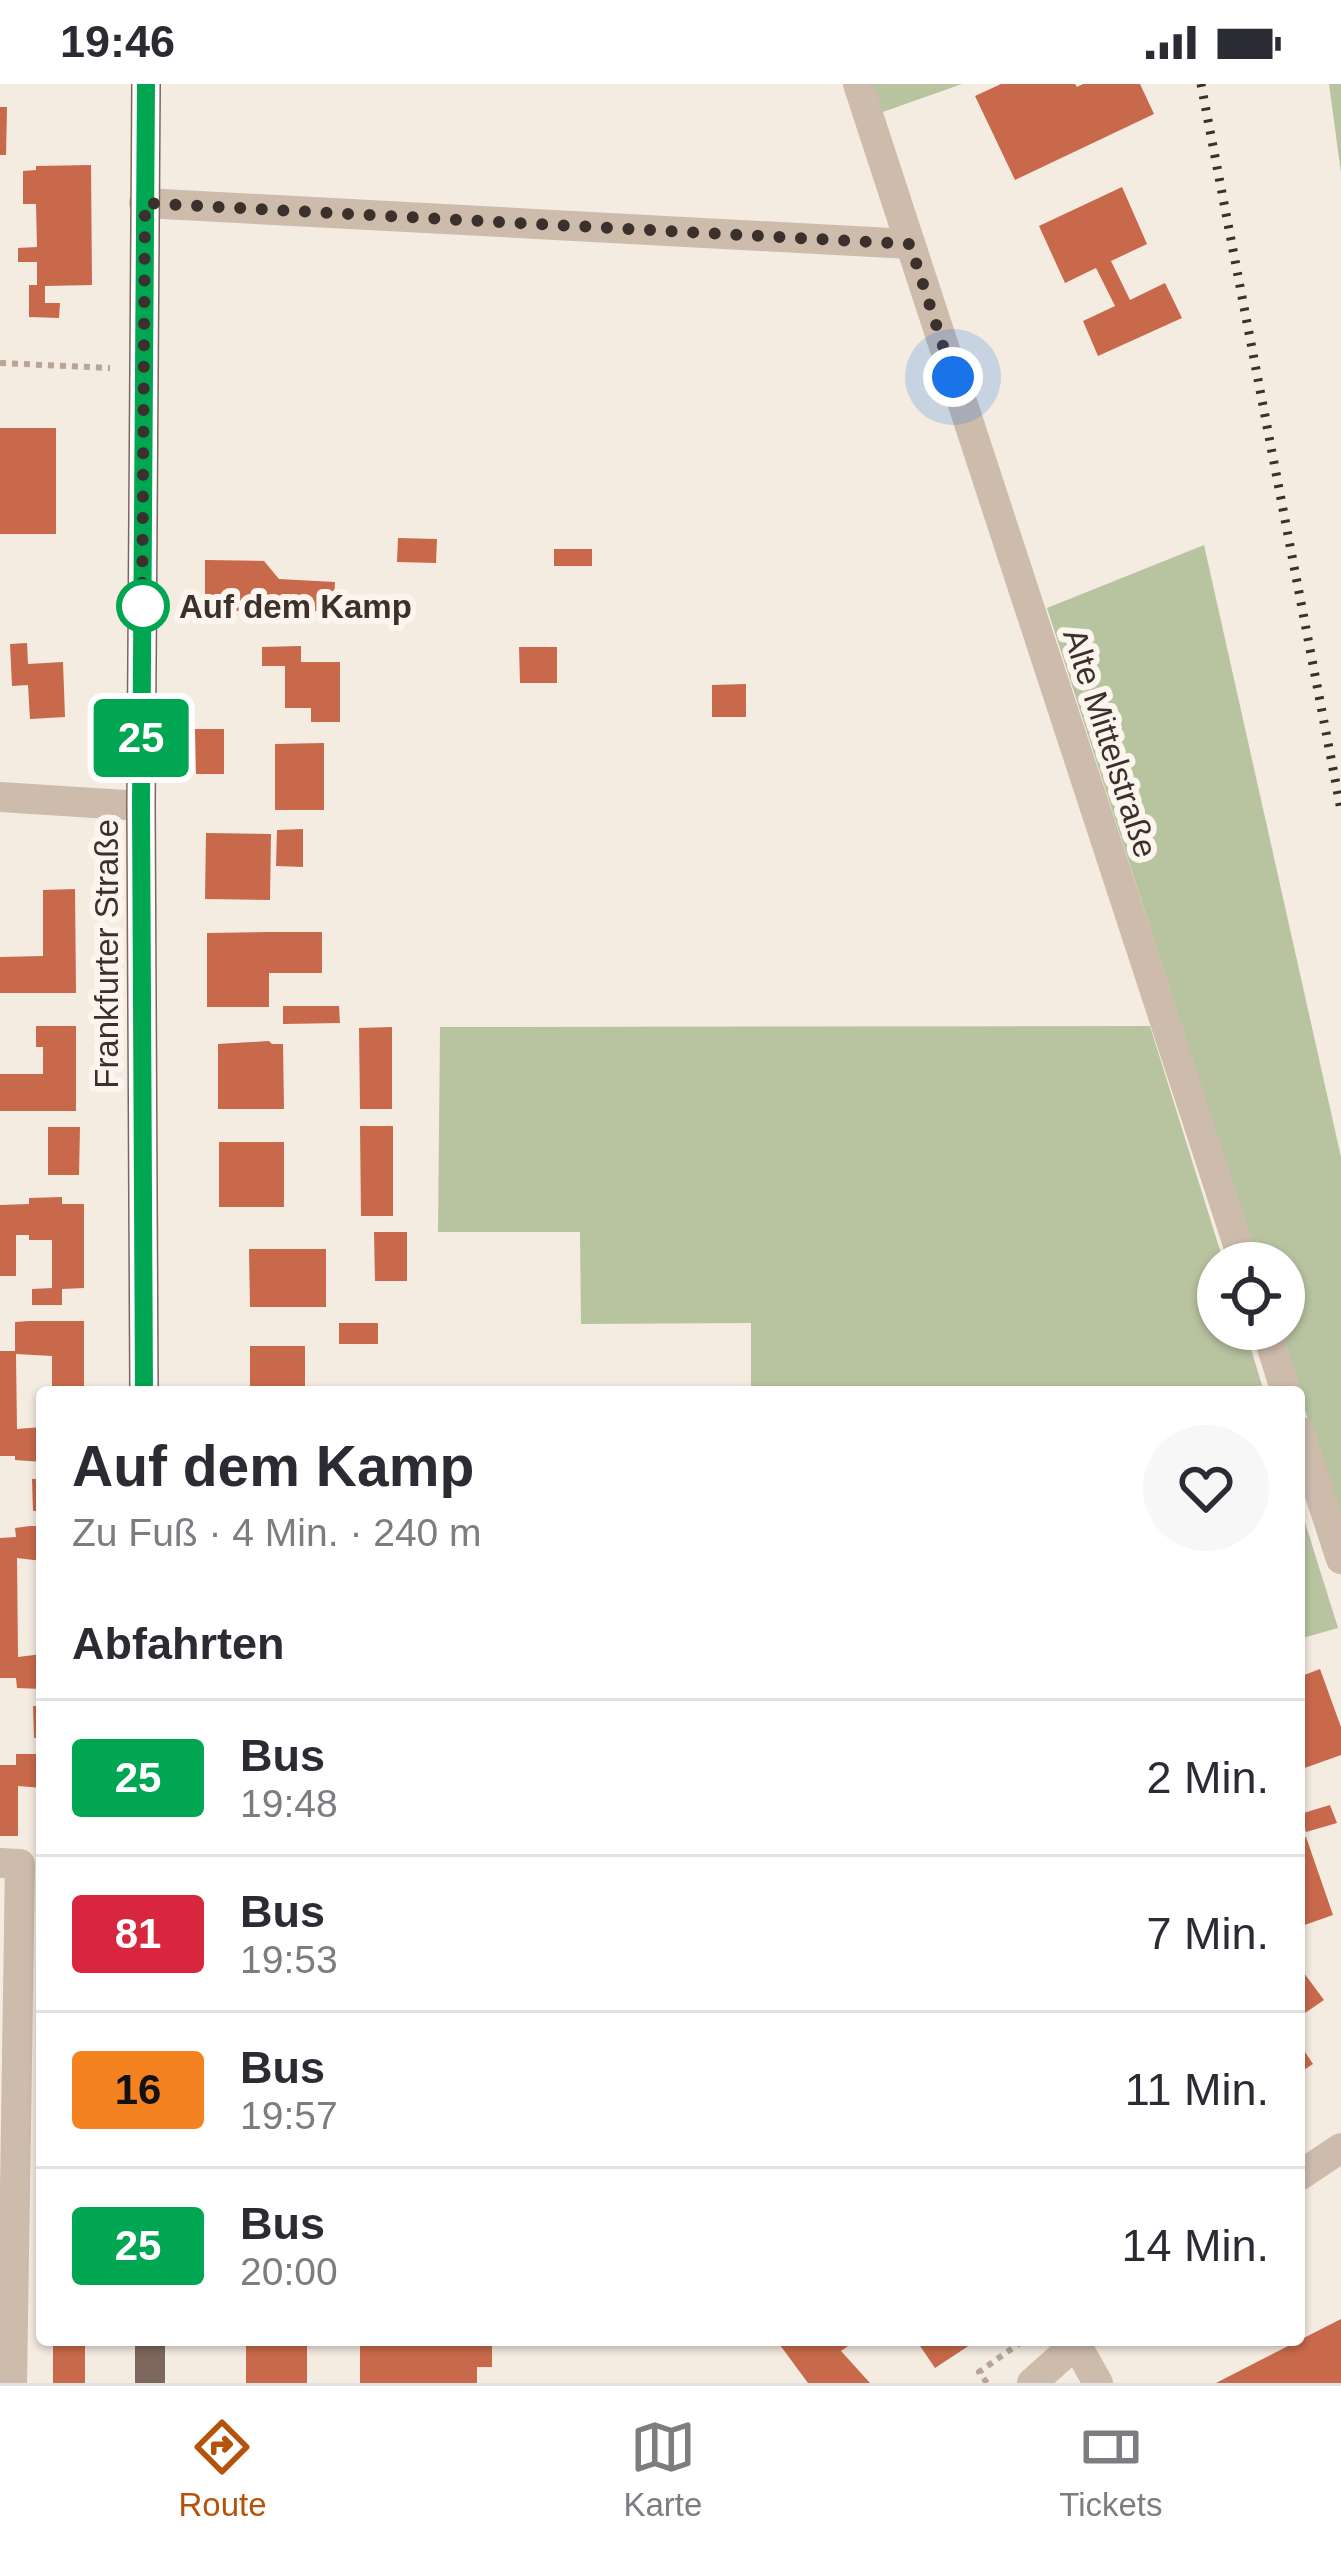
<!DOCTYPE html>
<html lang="de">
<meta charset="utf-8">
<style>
body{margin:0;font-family:Helvetica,sans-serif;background:#f7f7f7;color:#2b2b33;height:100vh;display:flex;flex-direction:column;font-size:45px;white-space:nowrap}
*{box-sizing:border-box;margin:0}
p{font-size:39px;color:#7c7c81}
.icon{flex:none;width:66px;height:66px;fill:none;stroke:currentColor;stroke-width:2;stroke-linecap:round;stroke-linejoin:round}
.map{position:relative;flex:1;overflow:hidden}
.drawer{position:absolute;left:36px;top:1302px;width:1269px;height:960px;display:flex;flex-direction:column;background:#fff;border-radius:12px;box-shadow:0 3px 9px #0004}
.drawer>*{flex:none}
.badge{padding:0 24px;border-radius:9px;font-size:42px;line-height:78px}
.tools{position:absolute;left:1197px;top:1158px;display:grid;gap:24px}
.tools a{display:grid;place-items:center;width:108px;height:108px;border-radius:50%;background:#fff;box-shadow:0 3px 9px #0004;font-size:60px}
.you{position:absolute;width:60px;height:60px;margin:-30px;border:9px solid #fff;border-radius:50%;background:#1a73e8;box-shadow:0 0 0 18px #1a73e833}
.map>.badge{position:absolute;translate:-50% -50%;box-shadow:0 0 0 6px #fff}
h2{padding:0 36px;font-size:45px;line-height:108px}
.round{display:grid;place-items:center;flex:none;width:126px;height:126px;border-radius:63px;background:#f7f7f7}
.overview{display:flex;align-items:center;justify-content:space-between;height:204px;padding:0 36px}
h1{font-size:57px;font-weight:600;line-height:90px}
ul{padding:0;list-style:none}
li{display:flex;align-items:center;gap:36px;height:156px;padding:0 36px;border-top:3px solid #e1e1e2}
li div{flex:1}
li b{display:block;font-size:45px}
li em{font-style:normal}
li .badge{min-width:132px;font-weight:700;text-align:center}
.status{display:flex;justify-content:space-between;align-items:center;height:84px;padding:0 60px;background:#fff;direction:ltr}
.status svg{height:33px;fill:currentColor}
.menu{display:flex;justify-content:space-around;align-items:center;height:168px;border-top:3px solid #e1e1e2;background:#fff;font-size:33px;color:#7c7c81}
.menu a{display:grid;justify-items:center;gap:6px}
.menu .current{color:#b45309}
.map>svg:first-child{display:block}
</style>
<div class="status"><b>19:46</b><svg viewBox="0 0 49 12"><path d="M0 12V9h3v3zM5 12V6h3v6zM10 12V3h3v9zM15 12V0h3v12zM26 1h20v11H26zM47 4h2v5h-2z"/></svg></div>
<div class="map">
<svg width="1341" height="2299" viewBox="0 0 1341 2299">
<rect width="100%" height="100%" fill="#f4ebe1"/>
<g fill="#b8c4a0">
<path d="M871,0h91l-82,29z"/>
<path d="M1329,0h12v89z"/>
<path d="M1204,461l137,612v365l-62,-193h5v-66h-26l-211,-655z"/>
<path d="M1150,942l74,237h-6v66h27l19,63h-513v-69l-170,1 -1,-92h-142l2,-205z"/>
<path d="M1299,1419l39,125 -39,11z"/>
</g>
<g fill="#c8694b">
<path d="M1001,0h74l2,3 6,-3h57l14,30 -139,66 -40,-84z"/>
<path d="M0,23h7l-1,48h-6z"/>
<path d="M91,81l1,120 -47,1v17h15l-1,15 -30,-1v-32h8v-23h-19v-14l19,-1 -1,-43h-13v-33l13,-1v-4z"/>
<path d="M1122,103l25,57 -36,17 19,39 35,-17 17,35 -84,38 -15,-35 32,-15 -19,-38 -31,15 -26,-57z"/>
<rect x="0" y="344" width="56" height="106"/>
<path d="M398,454l39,1 -1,24 -39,-1z"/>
<rect x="554" y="465" width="38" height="17"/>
<path d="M205,476l59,1 15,18 56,3 -2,29h-128z"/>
<path d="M27,559l1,21 35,-2 2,55 -35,2 -2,-34 -16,1 -2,-42z"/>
<path d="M301,562v16h39v60h-29v-14h-26v-42h-23v-19z"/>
<path d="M519,563h38v36h-37z"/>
<path d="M746,600v33h-34v-32z"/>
<path d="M195,645h29v45h-28z"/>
<path d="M324,659v67h-49v-66z"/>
<path d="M303,745v38l-27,-1 1,-36z"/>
<path d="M206,749l65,1 -1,66 -65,-1z"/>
<path d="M75,805l1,104h-76v-36l43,-1v-66z"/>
<path d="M268,848h54v41h-53v34h-62v-74z"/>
<path d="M283,922h56l1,17 -57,1z"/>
<path d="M36,942h40v85h-76v-37h43v-27h-7z"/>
<path d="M392,943v82h-32l-1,-81z"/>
<path d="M269,957l3,3h11l1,65h-66v-65z"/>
<path d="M360,1042h33v90h-32z"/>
<path d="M48,1043h32l-1,48h-31z"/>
<rect x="219" y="1058" width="65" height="65"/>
<path d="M62,1113v7h22v84l-22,1v16h-30v-16l20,-1v-48h-23v-5h-13v41h-16v-71l29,-1v-6z"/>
<path d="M374,1148h33v49h-32z"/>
<path d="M249,1165h77v58h-76z"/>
<path d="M29,1237h55v71h-32v-36l-36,-2 1,75 25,-2v35l-27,-2v-4h-15v-105h15v-29z"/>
<rect x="339" y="1239" width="39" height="21"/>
<rect x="250" y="1262" width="55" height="46"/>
<path d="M32,1395h10v32h-9z"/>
<path d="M30,1442h12v35l-25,-3 1,99 24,-3v35l-25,-1 -1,-10h-16v-140l16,-1 -1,-9z"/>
<path d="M1320,1585l21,58v28l-42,15v-93z"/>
<path d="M33,1622h9v32h-8z"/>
<path d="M16,1670h26v34l-24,-2v50h-18v-71h16z"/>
<path d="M1330,1721l7,18 -31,9 -6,-18z"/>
<path d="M1306,1753l27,78 -34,12v-88z"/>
<path d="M1304,1889l20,27 -25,17v-40z"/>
<path d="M1299,1959l14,21 -14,9z"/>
<path d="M1341,2235v64h-125z"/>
<rect x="53" y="2256" width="32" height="43"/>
<rect x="246" y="2256" width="61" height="43"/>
<path d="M360,2256h132v27h-15v16h-117z"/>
<path d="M787,2256h70l-16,11 29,32h-62l-28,-38z"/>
<path d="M916,2256h55l2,3 -38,25z"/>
</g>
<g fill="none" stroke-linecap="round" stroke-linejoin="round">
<g stroke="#b9a596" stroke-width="6" stroke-dasharray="6 6" stroke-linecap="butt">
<path d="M0,279l110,5"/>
<path d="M987,2299l-8,-11 45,-32"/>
</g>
<g stroke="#cdbbac" stroke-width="30">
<path d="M858,0l386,1179"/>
<path d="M144,119l766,41"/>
<path d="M0,713l141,9"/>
<path d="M1266,1245l20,63"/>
<path d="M1299,1347l42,128"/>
<path d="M0,1779l20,1 -8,519"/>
<path d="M1299,2092l42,-28"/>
<path d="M1076,2260l22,39"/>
<path d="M1032,2299l48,-43"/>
</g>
<g stroke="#7d675c" stroke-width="30">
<path d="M144,1308l-3,-586 5,-722"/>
<path d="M150,2256v43"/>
</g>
<path stroke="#3b302b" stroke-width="9" stroke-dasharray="3 9" stroke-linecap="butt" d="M1201,0l140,726"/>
</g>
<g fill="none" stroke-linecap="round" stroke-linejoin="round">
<defs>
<path id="line" d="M144,1308l-3,-586 5,-722"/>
</defs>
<use href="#line" stroke="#fff" stroke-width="27"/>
<use href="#line" stroke="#00a651" stroke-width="18"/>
<path stroke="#3b302b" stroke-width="12" stroke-dasharray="0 21.6" d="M143,522l-1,10 3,-413 765,41 43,133"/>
</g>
<circle fill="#fff" stroke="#00a651" stroke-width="6" cx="143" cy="522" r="24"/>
<g text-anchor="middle" stroke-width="12" stroke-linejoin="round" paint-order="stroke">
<g font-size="33" font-weight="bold" fill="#3b302b" stroke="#fbf5ee" text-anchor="start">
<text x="179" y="534">Auf dem Kamp</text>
</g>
<g font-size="33" fill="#3b302b" stroke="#fbf5ee">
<text transform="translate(1111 659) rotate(72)" y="12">Alte Mittelstraße</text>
<text transform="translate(106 870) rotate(-90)" y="12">Frankfurter Straße</text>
</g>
</g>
</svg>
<div class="tools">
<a><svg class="icon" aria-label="locate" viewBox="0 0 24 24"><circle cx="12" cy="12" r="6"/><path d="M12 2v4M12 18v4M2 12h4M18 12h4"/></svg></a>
</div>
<div class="you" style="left:953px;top:293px"></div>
<b class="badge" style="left:141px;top:654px;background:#00a651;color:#fff">25</b>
<section class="drawer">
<div class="overview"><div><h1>Auf dem Kamp</h1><p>Zu Fuß · 4 Min. · 240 m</p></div><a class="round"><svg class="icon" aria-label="heart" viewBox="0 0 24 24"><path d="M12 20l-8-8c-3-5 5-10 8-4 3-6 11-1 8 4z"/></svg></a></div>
<h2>Abfahrten</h2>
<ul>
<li><span class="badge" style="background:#00a651;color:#fff">25</span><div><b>Bus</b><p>19:48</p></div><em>2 Min.</em></li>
<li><span class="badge" style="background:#d7263d;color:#fff">81</span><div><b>Bus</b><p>19:53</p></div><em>7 Min.</em></li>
<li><span class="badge" style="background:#f58220;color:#111">16</span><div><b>Bus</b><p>19:57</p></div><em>11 Min.</em></li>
<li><span class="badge" style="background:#00a651;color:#fff">25</span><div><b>Bus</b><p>20:00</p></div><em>14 Min.</em></li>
</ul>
</section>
</div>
<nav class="menu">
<a class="current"><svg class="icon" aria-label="directions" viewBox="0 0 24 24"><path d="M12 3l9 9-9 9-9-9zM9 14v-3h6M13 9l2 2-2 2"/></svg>Route</a>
<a><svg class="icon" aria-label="map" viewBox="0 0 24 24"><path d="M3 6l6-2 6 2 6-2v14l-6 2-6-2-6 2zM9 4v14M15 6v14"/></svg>Karte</a>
<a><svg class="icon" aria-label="tickets" viewBox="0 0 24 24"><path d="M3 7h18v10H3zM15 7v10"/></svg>Tickets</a>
</nav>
